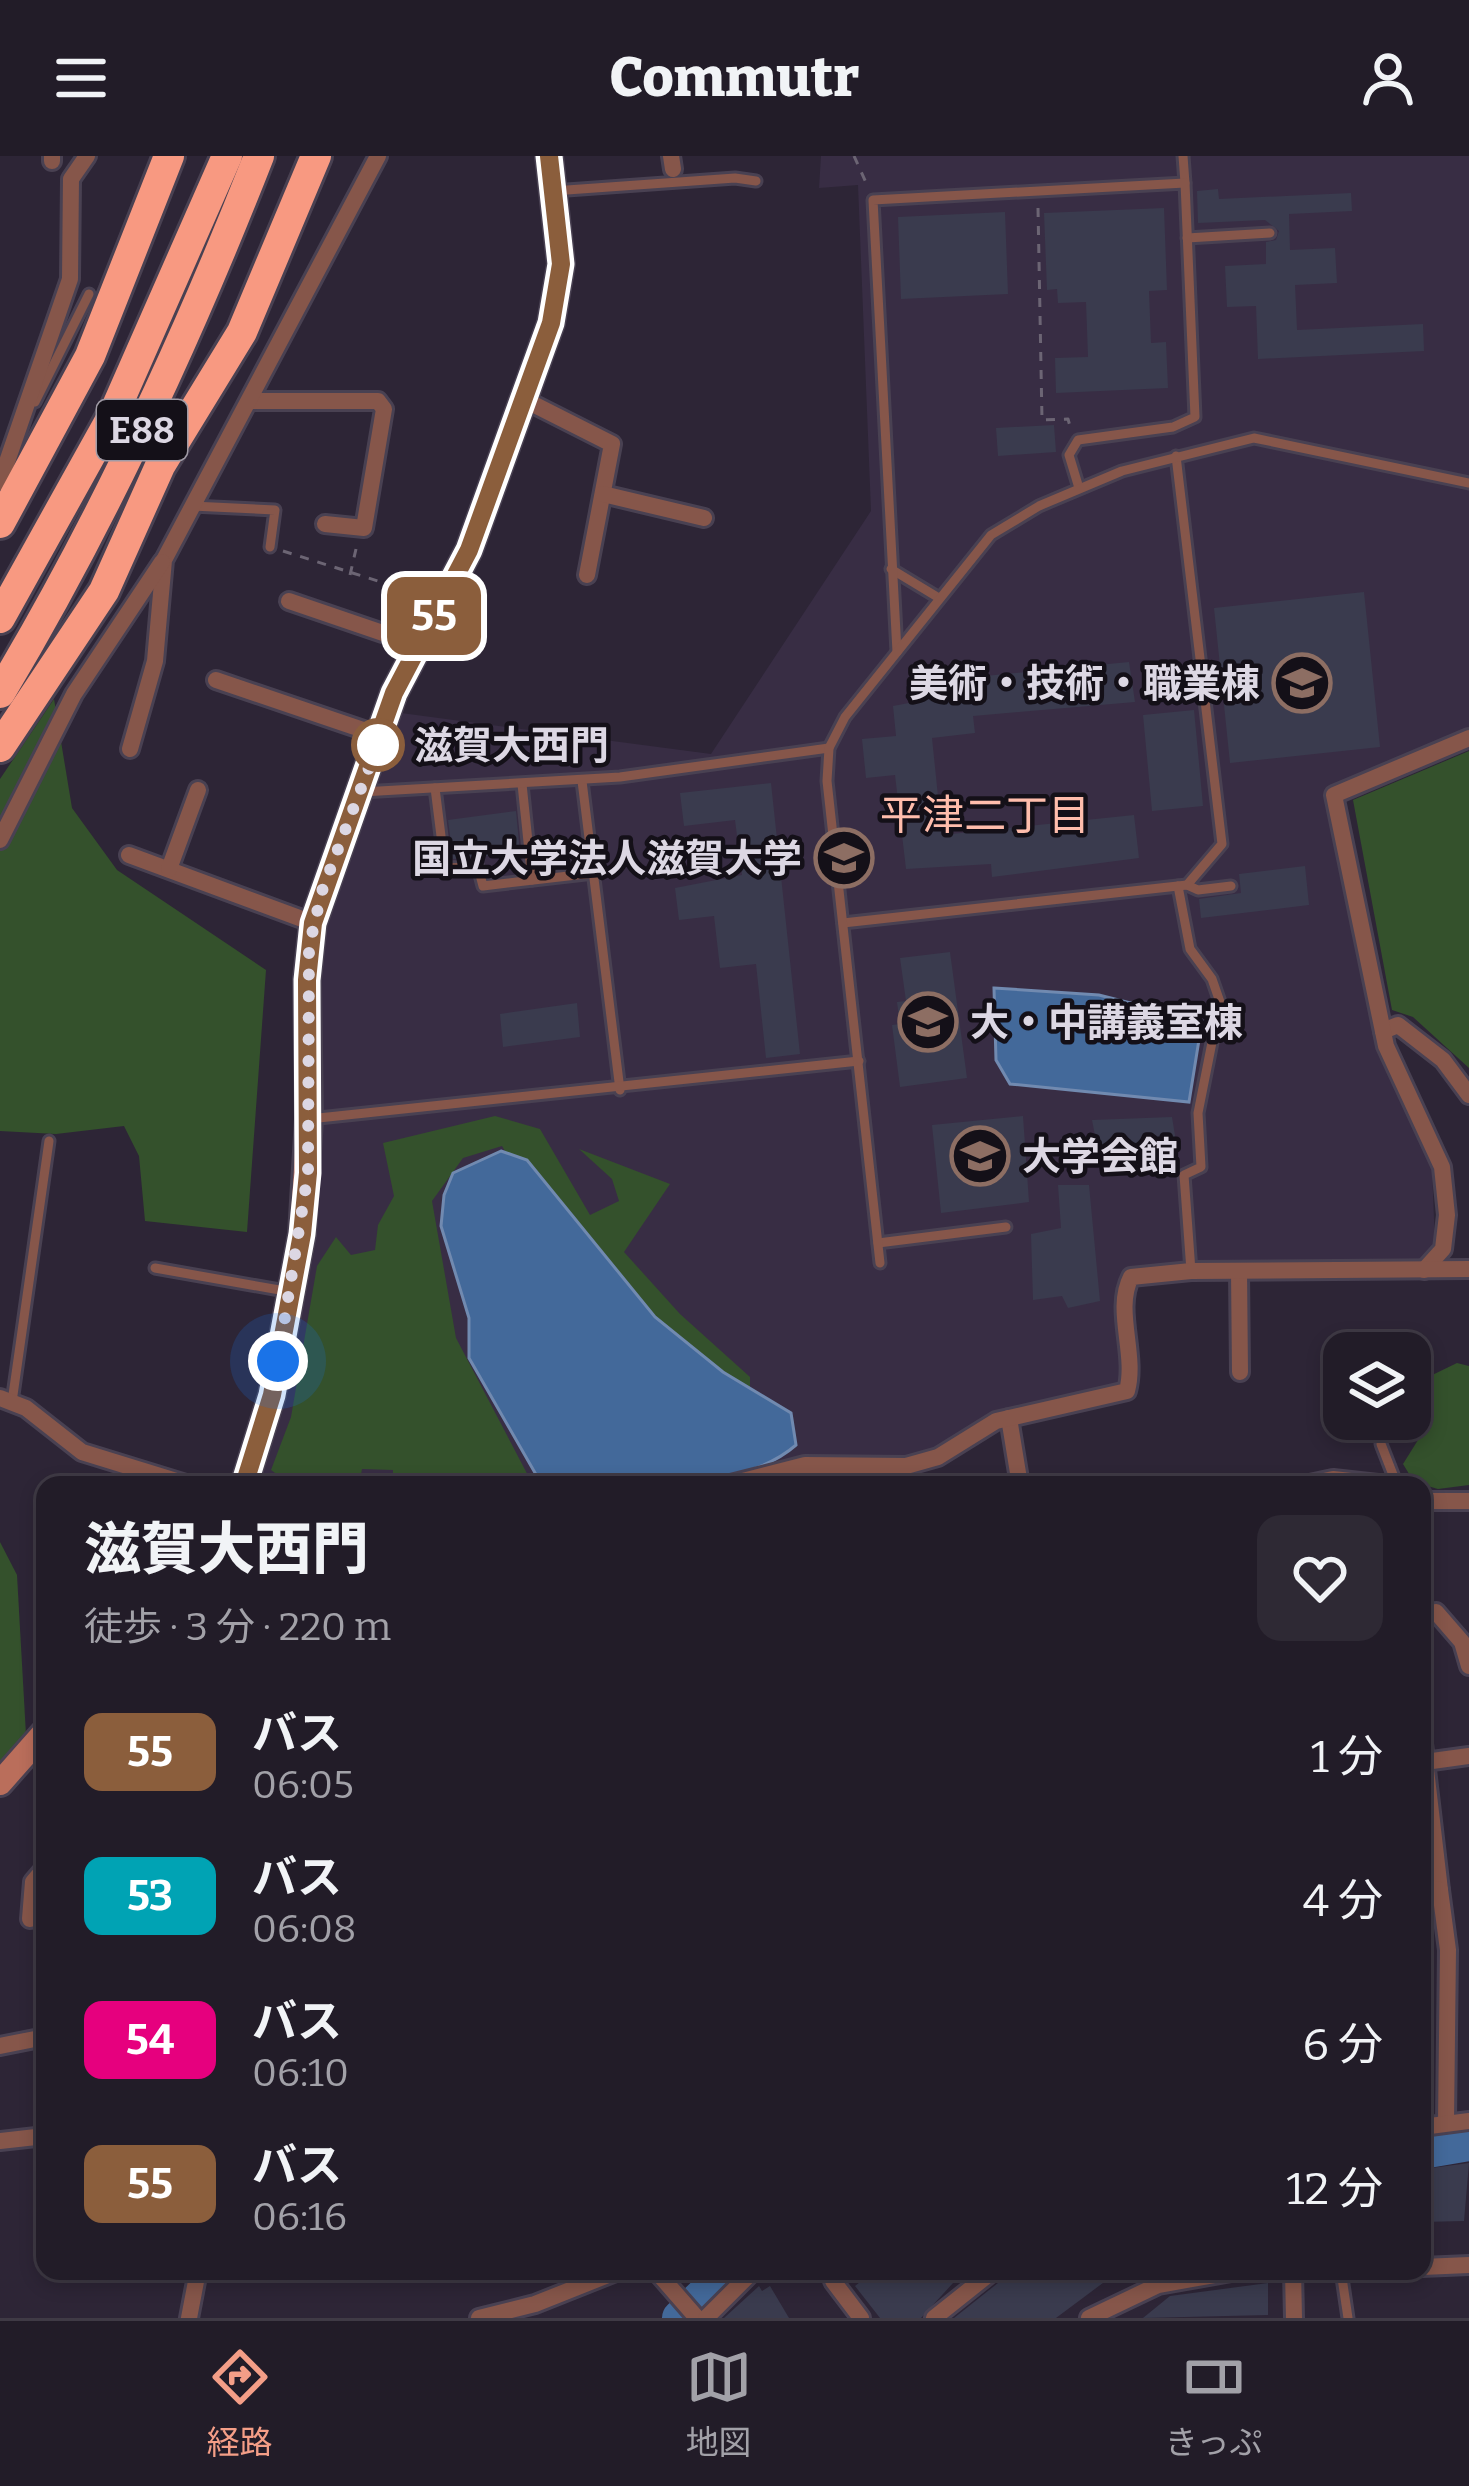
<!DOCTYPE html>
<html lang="ja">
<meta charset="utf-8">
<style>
body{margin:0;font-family:Bitter,"Noto Sans JP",serif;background:#2e2934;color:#f1f3f6;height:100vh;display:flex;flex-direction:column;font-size:45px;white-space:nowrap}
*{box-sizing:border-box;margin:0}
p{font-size:39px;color:#a2a1a8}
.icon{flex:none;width:66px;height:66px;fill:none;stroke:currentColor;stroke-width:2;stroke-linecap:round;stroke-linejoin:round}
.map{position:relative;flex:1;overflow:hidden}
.details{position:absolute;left:36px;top:1320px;width:1395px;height:804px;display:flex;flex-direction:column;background:#221c28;border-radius:24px;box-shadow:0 6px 18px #0003,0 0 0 3px #3f3a45}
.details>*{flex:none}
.badge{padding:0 24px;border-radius:18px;font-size:42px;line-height:78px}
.fabs{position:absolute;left:1323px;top:1176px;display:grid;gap:24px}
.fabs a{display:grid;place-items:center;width:108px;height:108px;border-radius:24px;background:#221c28;box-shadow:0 6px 18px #0003,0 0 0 3px #3f3a45;font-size:60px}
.you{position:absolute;width:60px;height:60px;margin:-30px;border:9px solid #fff;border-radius:50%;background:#1a73e8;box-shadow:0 0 0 18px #1a73e833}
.map>.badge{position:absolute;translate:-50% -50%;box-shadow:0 0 0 6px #fff}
.round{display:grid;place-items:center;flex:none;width:126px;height:126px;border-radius:24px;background:#2e2934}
.summary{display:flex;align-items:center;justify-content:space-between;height:204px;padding:0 48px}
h1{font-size:57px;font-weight:800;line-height:90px}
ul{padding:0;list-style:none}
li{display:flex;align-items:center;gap:36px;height:144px;padding:0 48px}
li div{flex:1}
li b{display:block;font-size:45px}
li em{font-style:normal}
li .badge{min-width:132px;font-weight:700;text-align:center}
header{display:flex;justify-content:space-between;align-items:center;height:156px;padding:0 48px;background:#221c28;font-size:54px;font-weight:800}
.dock{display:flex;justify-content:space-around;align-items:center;height:168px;border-top:3px solid #3f3a45;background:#221c28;font-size:33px;color:#a2a1a8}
.dock a{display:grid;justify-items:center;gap:6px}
.dock .current{color:#f49e87}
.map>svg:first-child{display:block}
</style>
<header><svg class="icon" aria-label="menu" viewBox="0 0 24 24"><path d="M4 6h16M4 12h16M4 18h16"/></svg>Commutr<svg class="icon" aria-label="person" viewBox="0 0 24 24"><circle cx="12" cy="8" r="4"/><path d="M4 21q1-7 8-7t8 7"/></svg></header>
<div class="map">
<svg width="1469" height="2162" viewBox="0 0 1469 2162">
<rect width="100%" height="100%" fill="#2d2536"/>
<path fill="#382d44" d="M821,0h648v574l-143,61 49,241 57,136 3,77 -14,17 -231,1 -63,9 -11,18 9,79 -5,15 -215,75h-99l-101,26h-452l29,-71 32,-162 8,-131 -4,-140 7,-60 76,-208 310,41 160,-243 -13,-326 -39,3z"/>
<g fill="#34512c">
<path d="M54,543l18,109 45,62 149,100 -19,262 -102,-11 -6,-65 -15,-30 -68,8 -56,-3v-352z"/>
<path d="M1469,595v317l-56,-51 -21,-7 -39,-210z"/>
<path d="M495,960l45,13 50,86 29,-14 -7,-22 -33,-30 91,35 -46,68 56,62 70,63v24l-96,-67 -115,-126 -37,-62 -39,12 -31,43 24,137 77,147h-140v-15l-31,-1 -3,16 -70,-2 -18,-13 20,-53 26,-151 19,-29 15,18 24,-5 3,-25 16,-29 -11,-53z"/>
<path d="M1457,1207l12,3v119l-31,4 -24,-7 -11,-18 15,-24 6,-61z"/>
<path d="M0,1386l17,33 9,160 -26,34z"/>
</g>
<g fill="#43699a" stroke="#718ab0" stroke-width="3">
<path d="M994,832l105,7 103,26 -13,81 -179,-18 -14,-24z"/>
<path d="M501,995l26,9 128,157 68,55 68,41 5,32c-58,51 -181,40 -254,40l-73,-127v-40l-28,-92 3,-31 9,-22z"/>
</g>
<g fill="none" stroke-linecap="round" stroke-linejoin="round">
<g stroke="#43699a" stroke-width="36">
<path d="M1422,1995l47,-8"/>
<path d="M680,2162l49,-47"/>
</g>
</g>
<g fill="#3a3b4e">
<path d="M1218,33l1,10 132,-6 1,18 -63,3 1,36 45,-2 2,35 -42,2 2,45 126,-6 1,27 -166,8 -2,-53 -29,1 -2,-41 41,-2v-22l10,-2 3,-9 -14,-11 -67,3 -1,-32z"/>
<path d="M1164,52l3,82 -18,1 2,52 15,-1 2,46 -112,5 -1,-35 33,-1 -2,-55 -28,1 -1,-14 -10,1 -3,-77z"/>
<path d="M1005,56l3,82 -107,5 -3,-82z"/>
<path d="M1054,269l2,27 -58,4 -2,-28z"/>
<path d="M1364,436l16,155 -150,16 -16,-155z"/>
<path d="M1129,506l6,40 -162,14 2,17 -43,5 10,97 192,-20 5,43 -147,19 -1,-13 -85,5 -11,-94 -29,3 -4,-39 34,-3 -3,-30 74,-14 -3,-14z"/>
<path d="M1194,554l9,96 -51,5 -9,-96z"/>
<path d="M771,627l29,271 -34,4 -10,-94 -36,4 -6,-52 -35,4 -4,-32 67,-13 -7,-55 -51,6 -4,-33z"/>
<path d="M516,655l4,42 -67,6 -5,-39z"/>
<path d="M1305,710l4,39 -108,13 -2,-19 42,-6 -2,-19z"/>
<path d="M950,796l17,126 -67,9 -8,-62 8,-1 -3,-22 9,-1 -6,-43z"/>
<path d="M577,847l3,34 -77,10 -3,-33z"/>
<path d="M1023,960l6,86 -88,11 -9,-88z"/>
<path d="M1172,961l6,37 -79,2 -7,-36z"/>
<path d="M1058,1029h31l11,116 -32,7 -6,-12 -29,4 -2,-66 30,-6z"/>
<path d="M1469,2007l-5,58 -42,1 2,-53z"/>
<path d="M874,2115h90l-43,47h-41l-25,-32z"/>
<path d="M1013,2115h106l-63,47h-102z"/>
<path d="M1268,2127v32l-125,3 27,-22z"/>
<path d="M759,2130l3,5 8,-5 19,32h-65z"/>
</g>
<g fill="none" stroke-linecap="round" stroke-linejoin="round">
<defs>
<g id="lane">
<path d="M1183,0l2,27"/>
<path d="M553,35l182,-13 21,3"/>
<path d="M1187,82l83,-5"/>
<path d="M35,246l54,-108"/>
<path d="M1176,300l46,388 -35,41"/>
<path d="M192,350l83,4 -5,37"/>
<path d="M891,413l48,29"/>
<path d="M897,496l-24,-452 312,-17 10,234 -22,10 -95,13 -9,15 10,33"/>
<path d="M582,625l38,309"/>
<path d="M522,628l10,96"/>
<path d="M435,632l10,80 33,-1 5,19 111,-13"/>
<path d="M362,636l258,-15 209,-29"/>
<path d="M1178,730l12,63 22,30 8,23 -22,111 3,54 -17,8 7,96"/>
<path d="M843,767l344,-38 11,5 33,-4"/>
<path d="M309,963l550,-58"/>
<path d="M878,1087l128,-16"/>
<path d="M880,1107l-53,-482 2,-33 16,-31 146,-182 48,-29 83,-35 132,-33 215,45"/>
<path d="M155,1112l136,24"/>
<path d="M12,1246l37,-261"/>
<path d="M1381,1288l16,41"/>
<path d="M1341,2115l7,47"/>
</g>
<g id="street">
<path d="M671,0l2,13"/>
<path d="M52,5v-5"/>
<path d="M525,244l87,44 -25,131"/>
<path d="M249,245h129l6,8 -20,119 -39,-4"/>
<path d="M0,326l70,-203 1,-100 16,-23"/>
<path d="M603,338l101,24"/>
<path d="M289,445l129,44"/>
<path d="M216,524l165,56"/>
<path d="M130,593l25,-88 9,-101 214,-404"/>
<path d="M0,684l74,-146 88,-132"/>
<path d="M129,699l184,68"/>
<path d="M169,713l29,-79"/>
<path d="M1383,875l15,-6 45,35 26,35"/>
<path d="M1424,1114l19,-21 4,-34 -5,-48 -56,-121 -52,-251 135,-57"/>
<path d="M1239,1115l1,101"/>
<path d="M0,1242l26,10 56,44 107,33"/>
<path d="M1009,1262l11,67"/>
<path d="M727,1329l78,-20 101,1 32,-9 58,-36 131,-30c10,-37 -13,-81 4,-114l60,-6 278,-2"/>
<path d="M1305,1329l28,-6 54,6"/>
<path d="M1422,1345h47"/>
<path d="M1422,1459l14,-3 26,30 7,24"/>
<path d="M1422,1579l18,155"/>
<path d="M1425,1606l44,-6"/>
<path d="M1422,1731l18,3 8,60 -2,172"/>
<path d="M30,1763l3,-37 12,-14"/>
<path d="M0,1890l45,-9"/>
<path d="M1422,1971l47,-6"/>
<path d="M0,1985l45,-5"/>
<path d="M1422,2111l47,-2"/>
<path d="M656,2115l41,47"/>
<path d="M845,2115l-12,10 28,37"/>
<path d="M1293,2115l1,47"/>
<path d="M189,2162l9,-47"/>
<path d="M479,2162l56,-14 83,-33"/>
<path d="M706,2162l47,-47"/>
<path d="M934,2162l59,-47"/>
<path d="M1089,2162l69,-33 79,-14"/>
</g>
<g id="secondary">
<path d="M244,1329l28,-90 30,-161 7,-115 -2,-140 6,-56 81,-230 75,-143 82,-227 10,-59 -12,-108"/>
<path d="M0,1627l45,-51"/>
</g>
<g id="highway">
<path d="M0,367l90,-167 79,-200"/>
<path d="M0,462l113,-203 114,-259"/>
<path d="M0,537c103,-172 186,-351 259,-537"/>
<path d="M0,591l104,-156 56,-125 82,-134 74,-176"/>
</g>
</defs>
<use href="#lane" stroke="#494152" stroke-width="15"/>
<use href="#street" stroke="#494152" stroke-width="22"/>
<use href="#secondary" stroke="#494152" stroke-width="30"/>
<use href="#highway" stroke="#494152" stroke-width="36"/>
<g stroke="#6c6574" stroke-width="3" stroke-dasharray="9 9" stroke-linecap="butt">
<path d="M854,0l14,31"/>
<path d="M1038,52l4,212 26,-1 3,11"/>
<path d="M283,395l139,44"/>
<path d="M350,419l6,-26"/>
</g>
<use href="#lane" stroke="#86564a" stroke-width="9"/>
<use href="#street" stroke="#86564a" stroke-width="16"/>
<use href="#secondary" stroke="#ba6e5b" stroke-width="24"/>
<use href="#highway" stroke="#f89981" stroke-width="30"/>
</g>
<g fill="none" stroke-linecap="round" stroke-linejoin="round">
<defs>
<path id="line" d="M244,1329l28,-90 30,-161 6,-61 -1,-193 6,-57 81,-230 75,-143 82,-227 10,-59 -12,-108"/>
</defs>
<use href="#line" stroke="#fff" stroke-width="27"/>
<use href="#line" stroke="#8b5e3c" stroke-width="18"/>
<path stroke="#dcd7e3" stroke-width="12" stroke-dasharray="0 21.6" d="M278,1205l30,-188 1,-226 13,-56 59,-155 -3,9"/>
</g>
<defs>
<symbol id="university-ring" viewBox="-11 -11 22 22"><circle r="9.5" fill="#141018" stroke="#8d6e63" stroke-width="1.5"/><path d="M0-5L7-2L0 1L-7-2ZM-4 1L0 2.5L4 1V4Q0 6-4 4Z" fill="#8d6e63"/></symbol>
</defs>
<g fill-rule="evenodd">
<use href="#university-ring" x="1269" y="494" width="66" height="66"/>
<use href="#university-ring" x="811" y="669" width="66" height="66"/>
<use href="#university-ring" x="895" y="833" width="66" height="66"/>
<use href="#university-ring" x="947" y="967" width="66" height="66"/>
</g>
<circle fill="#fff" stroke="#8b5e3c" stroke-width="6" cx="378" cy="589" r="24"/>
<g text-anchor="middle" stroke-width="9" stroke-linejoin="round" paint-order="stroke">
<rect fill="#141018" stroke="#a09ba6" stroke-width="3" x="97" y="244" width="90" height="60" rx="9"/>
<g font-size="36" font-weight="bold" fill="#dcd7e3">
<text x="142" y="287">E88</text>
</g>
<g font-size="39" font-weight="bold" fill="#dcd7e3" stroke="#141018" text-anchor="end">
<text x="1260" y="541">美術・技術・職業棟</text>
<text x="802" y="716">国立大学法人滋賀大学</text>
<text x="970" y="880" text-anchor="start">大・中講義室棟</text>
<text x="1022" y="1014" text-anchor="start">大学会館</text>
</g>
<g font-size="39" font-weight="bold" fill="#dcd7e3" stroke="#141018" text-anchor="start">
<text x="414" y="603">滋賀大西門</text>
</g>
<g font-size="42" fill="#ffbdac" stroke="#141018">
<text x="985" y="674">平津二丁目</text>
</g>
</g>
</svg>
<div class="fabs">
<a><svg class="icon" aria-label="layers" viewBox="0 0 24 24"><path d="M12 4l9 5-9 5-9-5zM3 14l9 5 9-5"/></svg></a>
</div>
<div class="you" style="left:278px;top:1205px"></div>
<b class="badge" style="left:434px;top:460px;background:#8b5e3c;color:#fff">55</b>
<section class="details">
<div class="summary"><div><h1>滋賀大西門</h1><p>徒歩 · 3 分 · 220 m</p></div><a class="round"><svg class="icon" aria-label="heart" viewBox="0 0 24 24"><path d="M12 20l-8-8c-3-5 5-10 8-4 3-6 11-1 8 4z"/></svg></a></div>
<ul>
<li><span class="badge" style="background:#8b5e3c;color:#fff">55</span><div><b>バス</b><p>06:05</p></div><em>1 分</em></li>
<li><span class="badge" style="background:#00a3b4;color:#fff">53</span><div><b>バス</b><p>06:08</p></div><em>4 分</em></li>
<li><span class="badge" style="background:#e6007e;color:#fff">54</span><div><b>バス</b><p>06:10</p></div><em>6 分</em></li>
<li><span class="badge" style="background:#8b5e3c;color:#fff">55</span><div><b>バス</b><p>06:16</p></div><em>12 分</em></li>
</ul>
</section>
</div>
<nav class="dock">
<a class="current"><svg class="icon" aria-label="directions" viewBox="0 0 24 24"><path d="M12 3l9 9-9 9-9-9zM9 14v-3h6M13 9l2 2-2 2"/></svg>経路</a>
<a><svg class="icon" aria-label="map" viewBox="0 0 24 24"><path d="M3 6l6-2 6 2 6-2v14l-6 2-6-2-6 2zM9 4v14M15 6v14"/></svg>地図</a>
<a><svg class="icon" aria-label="tickets" viewBox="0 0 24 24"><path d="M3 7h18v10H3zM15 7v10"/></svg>きっぷ</a>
</nav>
